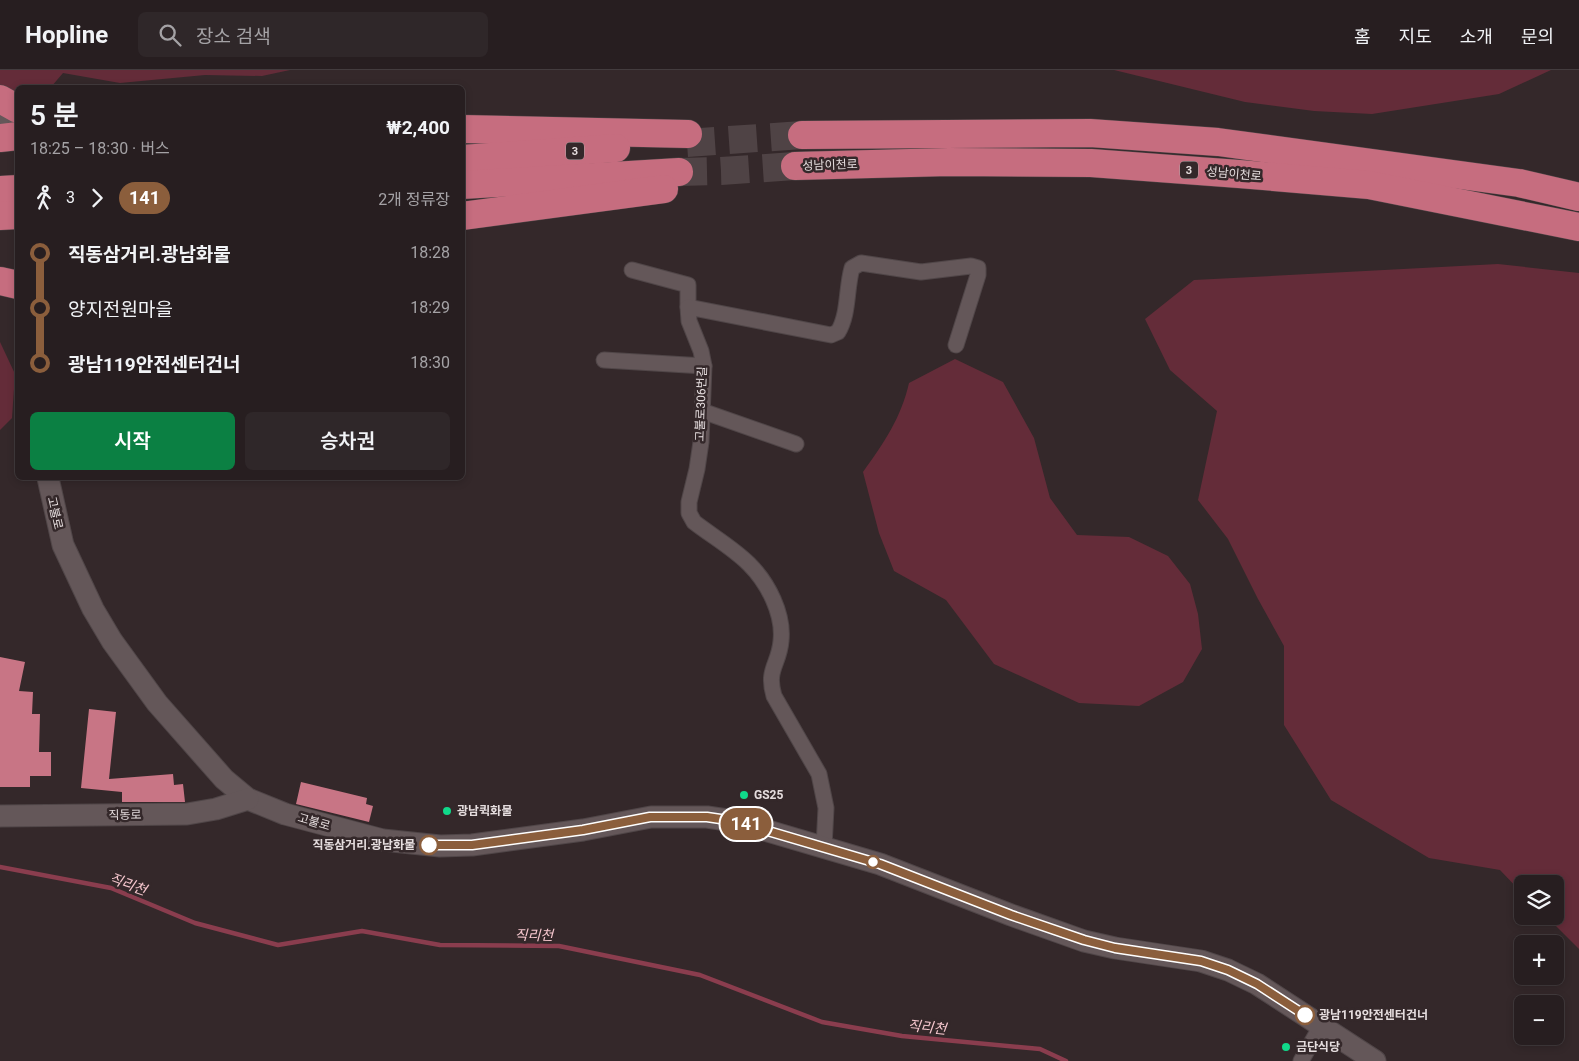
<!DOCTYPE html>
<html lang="ko">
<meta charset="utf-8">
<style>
body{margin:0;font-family:Roboto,"Noto Sans KR",sans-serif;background:#2f2729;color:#f1f3f6;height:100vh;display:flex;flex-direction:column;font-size:19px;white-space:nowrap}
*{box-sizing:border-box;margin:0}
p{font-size:16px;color:#a4a2a5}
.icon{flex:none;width:28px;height:28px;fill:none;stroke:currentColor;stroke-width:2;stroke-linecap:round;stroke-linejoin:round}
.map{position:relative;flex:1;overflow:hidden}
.sheet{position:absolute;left:15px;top:15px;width:450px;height:395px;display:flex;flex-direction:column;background:#271e20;border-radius:8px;box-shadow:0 2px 8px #0003,0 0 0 1px #433c3e}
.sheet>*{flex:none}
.badge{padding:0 10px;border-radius:16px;font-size:18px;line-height:32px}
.buttons{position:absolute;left:1514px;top:805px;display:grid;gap:10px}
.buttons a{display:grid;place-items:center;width:50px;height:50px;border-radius:8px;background:#271e20;box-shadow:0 2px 8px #0003,0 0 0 1px #433c3e;font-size:25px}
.map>.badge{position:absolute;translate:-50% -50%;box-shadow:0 0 0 2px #fff}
.legs{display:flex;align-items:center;gap:8px;height:55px;padding:0 15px;font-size:16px}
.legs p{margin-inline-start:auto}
.headline{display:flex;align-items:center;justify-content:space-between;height:85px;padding:0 15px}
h1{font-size:28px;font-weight:600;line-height:38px}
.primary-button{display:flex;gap:10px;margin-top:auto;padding:10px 15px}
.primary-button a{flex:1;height:58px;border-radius:8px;background:#0b8043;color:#fff;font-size:20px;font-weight:600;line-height:58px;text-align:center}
.primary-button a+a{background:#2f2729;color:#f1f3f6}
ul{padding:0 15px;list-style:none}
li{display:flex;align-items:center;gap:18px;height:55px;font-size:19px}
li i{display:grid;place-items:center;width:8px;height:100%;margin:0 6px;background:currentColor}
li i::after{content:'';width:12px;height:12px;margin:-6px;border:4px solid;border-radius:50%;background:#271e20}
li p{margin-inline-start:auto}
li:first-child i{background:linear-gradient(#0000 50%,currentColor 0)}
li:last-child i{background:linear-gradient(currentColor 50%,#0000 0)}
header{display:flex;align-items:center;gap:30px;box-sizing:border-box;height:70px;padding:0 25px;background:#271e20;border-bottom:1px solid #433c3e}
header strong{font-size:24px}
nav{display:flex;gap:28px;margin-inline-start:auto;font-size:18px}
.search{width:350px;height:45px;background:#2f2729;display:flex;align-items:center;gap:12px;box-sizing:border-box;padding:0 18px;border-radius:8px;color:#a4a2a5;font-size:19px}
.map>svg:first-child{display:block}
</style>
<header>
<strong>Hopline</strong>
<div class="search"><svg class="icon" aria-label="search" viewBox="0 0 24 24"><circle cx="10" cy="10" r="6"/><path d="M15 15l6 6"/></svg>장소 검색</div>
<nav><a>홈</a><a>지도</a><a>소개</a><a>문의</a></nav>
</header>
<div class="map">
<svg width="1579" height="991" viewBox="0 0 1579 991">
<rect width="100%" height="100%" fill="#34282a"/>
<g fill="#642c39">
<path d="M0,0h290l-28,6 -57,-1 -85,8 -57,-10 -12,14 -33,1 -1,9 -17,-12z"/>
<path d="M1114,0h437l-52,24 -127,20 -58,-3 -69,-9z"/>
<path d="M1498,194l81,9v676l-33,-33h9v-32h-33v9l-22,-23 -71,-12 -98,-58 -47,-75v-79l-26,-47 -30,-60 -30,-39 19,-89 -47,-41 -25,-51 49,-39z"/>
<path d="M0,272l15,32 -3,44 -12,12z"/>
<path d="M955,289l48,23 31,56 16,60 27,37 52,2 39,19 22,28 8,30 4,35 -19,33 -44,24 -60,-3 -85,-39 -48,-64 -52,-29 -15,-38 -16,-61c21,-29 38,-54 46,-89z"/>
</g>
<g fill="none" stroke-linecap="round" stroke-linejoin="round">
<path stroke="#8a3d4e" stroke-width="4.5" d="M0,797l111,21 84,35 83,22 84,-14 78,14 119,1 141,29 122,47 80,14 138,13 26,12"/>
</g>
<g fill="#c87585">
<path d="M0,587l25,5 -6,29 14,1 -1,22h8l-1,38h12v24h-21v11h-30z"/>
<path d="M89,639l27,3 -7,67 64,-5 1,11 9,-1 2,18h-63v-10l-41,-4z"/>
<path d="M301,712l66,16 -1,6 7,2 -4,16 -73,-18z"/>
</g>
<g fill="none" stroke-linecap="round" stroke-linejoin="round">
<g stroke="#4f4345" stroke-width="28" stroke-dasharray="28 14" stroke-linecap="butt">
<path d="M687,73l115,-8"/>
<path d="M679,102l42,-1 74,-5"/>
</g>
<defs>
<g id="street">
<path d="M632,200l56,15v22"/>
<path d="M604,290l100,6"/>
<path d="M702,341l94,33"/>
<path d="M824,777l2,-39 -7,-34 -45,-78c-8,-27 5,-31 7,-55 3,-27 -13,-58 -32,-77 -16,-16 -37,-28 -55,-42l-5,-9v-11l8,-33 4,-27 3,-76 -3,-15 -12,-30 -1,-14 143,28 7,-3c11,-18 8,-43 14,-64l9,-5 60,9 50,-6 7,2v7l-22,70"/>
<path d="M1301,991l20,-35"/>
</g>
<g id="secondary">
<path d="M0,45l18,23"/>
<path d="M48,408l15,67 30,64 19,32 45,62 67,76 24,20 37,15 98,26 57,6 32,-1 111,-15 68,-13h56l27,4 146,43 131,51 73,26 31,7 86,13 27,9 29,14 118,77"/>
<path d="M0,746l187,-2 29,-5 32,-10"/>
</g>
<g id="highway">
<path d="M0,29l18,10"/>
<path d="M462,59l226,5"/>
<path d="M802,65l288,-2 128,9 301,41 60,14"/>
<path d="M0,68l18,-2"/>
<path d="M462,89l154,-11"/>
<path d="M795,96l154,-4 142,1 148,11 130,11 210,42"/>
<path d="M462,115l217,-13"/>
<path d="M0,120l18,-1"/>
<path d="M0,146l18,-1"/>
<path d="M462,146l202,-27"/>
<path d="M0,211l18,4"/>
</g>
</defs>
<use href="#street" stroke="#504648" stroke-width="17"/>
<use href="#secondary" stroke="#504648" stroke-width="23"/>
<use href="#highway" stroke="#504648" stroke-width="29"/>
<use href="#street" stroke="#645759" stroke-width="15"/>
<use href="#secondary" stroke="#645759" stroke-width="21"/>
<use href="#highway" stroke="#c66d7f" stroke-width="28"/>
</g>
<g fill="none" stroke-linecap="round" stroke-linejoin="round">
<defs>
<path id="line-1" d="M429,775h43l111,-15 67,-13h57l27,4 146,43 131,51 73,25 31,8 86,13 27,9 29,14 48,31"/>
</defs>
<use href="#line-1" stroke="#fff" stroke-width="11"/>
<use href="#line-1" stroke="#8b5e3c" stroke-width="8"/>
</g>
<g fill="#10d98a" stroke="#34282a" stroke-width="2">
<circle cx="744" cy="725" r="5"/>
<circle cx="447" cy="741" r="5"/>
<circle cx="1286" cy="977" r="5"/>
</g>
<g fill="#fff" stroke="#8b5e3c" stroke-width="2.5">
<circle cx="429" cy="775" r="9"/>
<circle cx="873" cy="792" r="6"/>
<circle cx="1305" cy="945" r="9"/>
</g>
<g text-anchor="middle" stroke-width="5" stroke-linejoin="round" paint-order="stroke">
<g fill="#34282a" stroke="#b0a7a8" stroke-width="1">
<rect x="566" y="72.5" width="18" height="17" rx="4"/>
<rect x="1180" y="91.5" width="18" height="17" rx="4"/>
</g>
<g font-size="11" font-weight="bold" fill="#e5ddde">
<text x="575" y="85">3</text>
<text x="1189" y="104">3</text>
</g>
<g font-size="12" fill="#e5ddde" stroke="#34282a">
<text transform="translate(830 95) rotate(-2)" y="4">성남이천로</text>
<text transform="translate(1234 104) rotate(5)" y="4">성남이천로</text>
<text transform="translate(701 334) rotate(-88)" y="4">고불로306번길</text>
<text transform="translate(55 443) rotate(77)" y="4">고불로</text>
<text transform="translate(125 745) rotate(-1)" y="4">직동로</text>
<text transform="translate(314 752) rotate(16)" y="4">고불로</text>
</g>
<g font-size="12" font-weight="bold" fill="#e5ddde" stroke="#34282a" text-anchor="start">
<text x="754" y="729">GS25</text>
<text x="457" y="745">광남퀵화물</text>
<text x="1296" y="981">금단식당</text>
</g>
<g font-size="12" font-weight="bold" fill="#e5ddde" stroke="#34282a" text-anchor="end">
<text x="415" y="779">직동삼거리.광남화물</text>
<text x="1319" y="949" text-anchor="start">광남119안전센터건너</text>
</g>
<g font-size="14" font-style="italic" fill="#f6c7ce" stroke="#34282a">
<text transform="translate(128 814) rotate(20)" y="5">직리천</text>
<text transform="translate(534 865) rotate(1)" y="5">직리천</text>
<text transform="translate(927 957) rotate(6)" y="5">직리천</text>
</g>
</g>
</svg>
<div class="buttons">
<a><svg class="icon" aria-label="layers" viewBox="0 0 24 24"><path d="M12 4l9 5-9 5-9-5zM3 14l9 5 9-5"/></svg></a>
<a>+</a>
<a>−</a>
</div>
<b class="badge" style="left:746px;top:754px;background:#8b5e3c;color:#fff">141</b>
<section class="sheet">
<div class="headline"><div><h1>5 분</h1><p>18:25 – 18:30 · 버스</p></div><b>₩2,400</b></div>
<div class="legs"><svg class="icon" aria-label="walk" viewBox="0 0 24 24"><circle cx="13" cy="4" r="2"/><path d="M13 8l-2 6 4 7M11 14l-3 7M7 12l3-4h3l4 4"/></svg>3<svg class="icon" aria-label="forward" viewBox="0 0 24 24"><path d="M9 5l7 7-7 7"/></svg><b class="badge" style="background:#8b5e3c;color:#fff">141</b><p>2개 정류장</p></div>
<ul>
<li><i style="color:#8b5e3c"></i><b>직동삼거리.광남화물</b><p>18:28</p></li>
<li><i style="color:#8b5e3c"></i><span>양지전원마을</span><p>18:29</p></li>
<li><i style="color:#8b5e3c"></i><b>광남119안전센터건너</b><p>18:30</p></li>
</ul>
<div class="primary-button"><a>시작</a><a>승차권</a></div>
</section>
</div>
